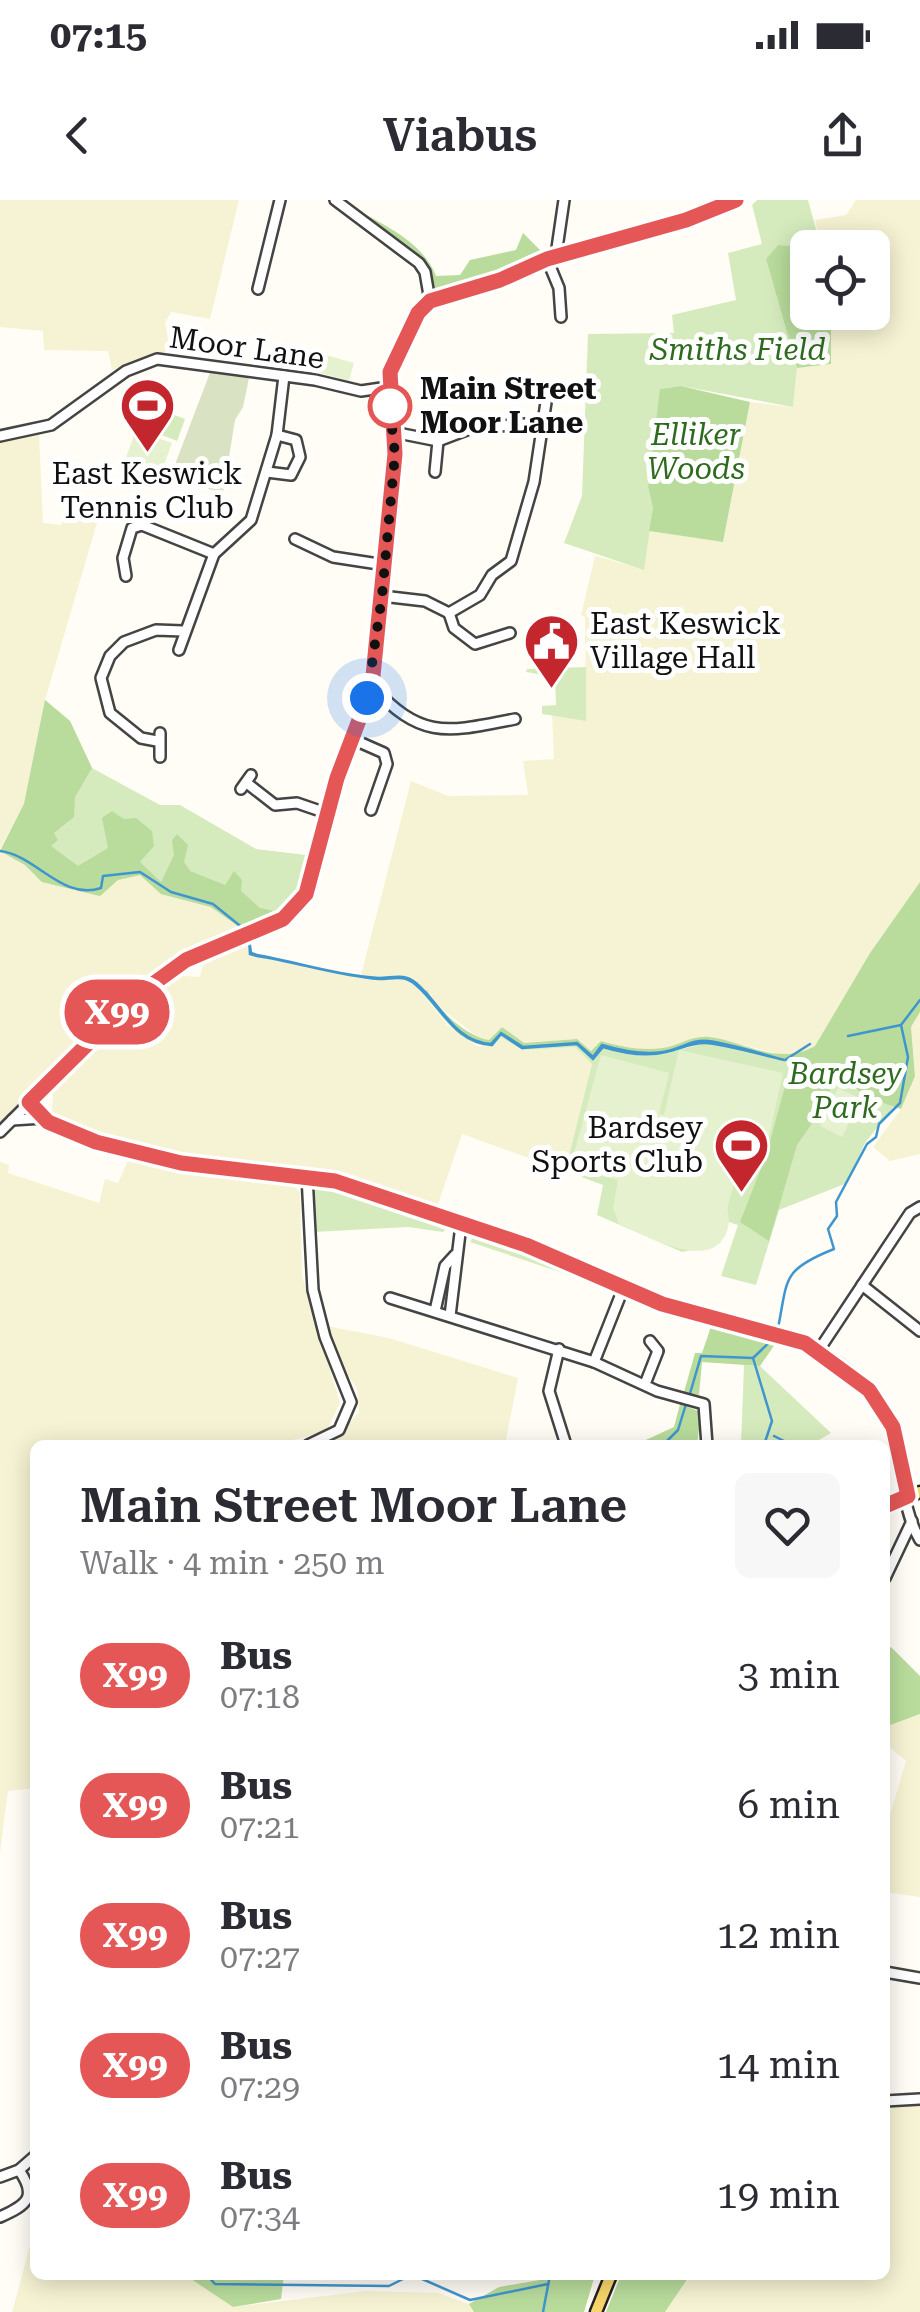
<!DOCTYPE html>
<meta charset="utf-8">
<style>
body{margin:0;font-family:"Roboto Serif",serif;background:#f7f7f7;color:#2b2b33;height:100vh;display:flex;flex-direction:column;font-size:38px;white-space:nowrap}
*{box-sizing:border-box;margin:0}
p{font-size:32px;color:#7c7c81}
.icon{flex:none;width:55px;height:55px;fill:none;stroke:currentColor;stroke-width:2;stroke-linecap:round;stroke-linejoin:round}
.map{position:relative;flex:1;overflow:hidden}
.details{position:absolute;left:30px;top:1240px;width:860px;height:840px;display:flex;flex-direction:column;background:#fff;border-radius:15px;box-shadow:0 5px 25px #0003}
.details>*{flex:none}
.badge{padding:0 20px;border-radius:32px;font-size:35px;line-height:65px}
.fabs{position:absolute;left:790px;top:30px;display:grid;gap:20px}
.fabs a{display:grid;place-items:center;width:100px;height:100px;border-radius:15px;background:#fff;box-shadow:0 5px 25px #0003;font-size:50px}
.you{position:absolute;width:50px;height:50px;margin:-25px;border:8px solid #fff;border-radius:50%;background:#1a73e8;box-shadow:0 0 0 15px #1a73e833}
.map>.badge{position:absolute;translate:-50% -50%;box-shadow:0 0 0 5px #fff}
.round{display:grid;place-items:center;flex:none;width:105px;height:105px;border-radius:15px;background:#f7f7f7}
.head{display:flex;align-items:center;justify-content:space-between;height:170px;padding:0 50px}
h1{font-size:48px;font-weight:600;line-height:75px}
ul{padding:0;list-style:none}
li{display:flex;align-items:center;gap:30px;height:130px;padding:0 50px}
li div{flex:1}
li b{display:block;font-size:38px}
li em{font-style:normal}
li .badge{min-width:110px;font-weight:700;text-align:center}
.status{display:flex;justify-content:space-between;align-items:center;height:70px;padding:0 50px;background:#fff;direction:ltr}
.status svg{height:28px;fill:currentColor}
header{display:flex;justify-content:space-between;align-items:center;height:130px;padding:0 50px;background:#fff;font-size:45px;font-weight:600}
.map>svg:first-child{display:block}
</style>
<div class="status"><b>07:15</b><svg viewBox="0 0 49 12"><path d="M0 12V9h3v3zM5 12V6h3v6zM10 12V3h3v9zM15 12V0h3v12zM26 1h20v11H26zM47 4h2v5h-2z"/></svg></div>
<header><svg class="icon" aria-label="back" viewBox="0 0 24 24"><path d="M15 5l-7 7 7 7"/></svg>Viabus<svg class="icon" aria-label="share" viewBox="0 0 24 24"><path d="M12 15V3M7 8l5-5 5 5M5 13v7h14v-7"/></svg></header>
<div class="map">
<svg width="920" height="2112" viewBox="0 0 920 2112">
<rect width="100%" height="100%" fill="#fffdf5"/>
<g fill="#f6f3d4">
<path d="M0,0h239l-29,119 -39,-7 -6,11 5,27 -58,20 -4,-19 -64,-1 -1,-19 -43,-4z"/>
<path d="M856,0h64v682l-50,71 -55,93 -14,8h-22l-69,-17 -49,12 -29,1 -31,-9 -10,10 -14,-12 -53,4 -22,-16 -13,13 -9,-1 -43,-34 -9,-14 -5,4 25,31 29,20 15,1 9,-11 21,14 53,-3 17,17 -27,107 -103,-37 -26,76 -100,-34 -147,-17 -105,-27 -33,-15 3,-31 65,-67 64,-51 1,8 16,1 5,-19 41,-17 4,13 7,2 104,19 50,-194 37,15 80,-1 -5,-34 31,-2 -2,-45 34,6 -1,-103 -4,-2 14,-59 49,13 5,-38 74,11 27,-140 43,5 4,-39 34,-4v-51l41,-1v-64l-51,-1 -6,-27 31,-5z"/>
<path d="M39,233l4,90 19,2 3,-23 34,14 -54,184 -21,104 -24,45v-407z"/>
<path d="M0,651l25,14 18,17 57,14 18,-16 22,-5 21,19 50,13 31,22 -48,18 -76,56 -118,122z"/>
<path d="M920,812v142l-30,7 -17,-14 28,-38 14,-33 -4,-49z"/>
<path d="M129,958l162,25 9,9 2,84 38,127 -14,29 -54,13h-237v343l-27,3 -8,62v-691l9,3 -1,8 91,30 6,-24 13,4z"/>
<path d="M327,1126l62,12 129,40 -13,67h-175l29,-33 -2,-23 -16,-24z"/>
<path d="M920,1514v183l-35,-5v-60l21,-71 -21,-18v-16z"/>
<path d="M920,1904v208h-255l25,-37h195v-169z"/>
<path d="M35,2028v47h150l48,32 132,-16 73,2 31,11 5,8h-462z"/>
</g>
<g fill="#d5ebbd">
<path d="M757,0h51l13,47 -43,-2 -12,14 31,109 -4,39 -112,-21 -20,3 -13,98 5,21 -9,62 -80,-27 18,-47 6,-162 86,-1 -2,-18 64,-15 -8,-47 34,-9 -10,-39z"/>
<path d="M140,202l45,17 -8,22 -45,-18z"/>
<path d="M586,467v54l-44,-7v-8l14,-1 -1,-28 -29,-5 1,-3z"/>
<path d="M45,500l25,21 22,47 68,37h20l76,44 50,6 3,5c-7,41 -27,60 -67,69l-31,-22 -50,-13 -21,-19 -22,5 -18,16 -58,-14 -17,-17 -25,-14 24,-47z"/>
<path d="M423,794c22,19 36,49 69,51l9,-11 22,14 54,-4 16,15 10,-12 31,8 15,-4 13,3 48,-12 74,18 19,12 11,-17 83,47 -32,41 -18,40 -68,27 -23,75 -35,-9 17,-51 -9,-3 -16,24 -31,6 -85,-37 6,-30 -38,-14 27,-107 -17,-17 -53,3 -21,-13 -9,10c-34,-3 -48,-29 -69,-53z"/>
<path d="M316,984l128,39 3,5 -4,4 -35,-5 -95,5 -2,-39z"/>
<path d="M475,1034l56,19 59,29 -120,-40z"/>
<path d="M744,1165l16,1 71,67 -21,12h-69z"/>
</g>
<g fill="#b9dc9c">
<path d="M355,9c28,15 69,34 81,67l24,-1 10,-15 46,-10 7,-17 23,23 -112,38 -7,-27z"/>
<path d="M778,45l43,2 -13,1v64l23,1v51l-34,4 -31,-109z"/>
<path d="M681,186l69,16 -27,140 -74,-11 4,-23 -5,-21 12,-98z"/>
<path d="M45,500l25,21 22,47 -17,29 -1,20 -20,16 4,7 -7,6 27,20 30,-18 -6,-30 10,-7 12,8 12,-1 16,13 2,15 -14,16 21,20 13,-27 -2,-15 5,-6 11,11 -4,17 6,9 35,14 9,-14 8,9 -1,11 19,17 24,5 -42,16 -31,-22 -50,-13 -21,-19 -22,5 -18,16 -58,-14 -17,-17 -25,-14 24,-47z"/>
<path d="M920,682v130l-9,15 4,49 -14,33 -32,-11 -32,-23 -19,40 -21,30 -28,96 -29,-19 26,-66 24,-88 8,1 -14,-9 -74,-19 -26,3 -22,9 -28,1 -31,-9 -10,13 -16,-15 -54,4 -22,-14 -10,11c-30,-2 -47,-30 -67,-51l3,-3c10,19 40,47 62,50l13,-13 22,16 53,-4 14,12 10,-10c21,6 41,10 62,7 15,-2 29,-13 46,-11 36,4 68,30 106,9l55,-93z"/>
<path d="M712,1124l66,16 -18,26 -58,-4 -3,33 -15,-3 11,-39h7z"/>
<path d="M680,1204l21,8 -4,33h-62l39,-18z"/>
<path d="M891,1447l29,29v38l-35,13v-74z"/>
<path d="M185,2075h99l-3,24 -48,8z"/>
<path d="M543,2075h52l-11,37h-110l-5,-8 30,-17 41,-7z"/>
<path d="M621,2075h69l-25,37h-59z"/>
</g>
<path fill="#d9e3c4" d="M211,170l38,8 -6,29 -8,13 -12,74 -52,-19z"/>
<g fill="#e6f2cf">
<path d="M319,153l35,10 -5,18 -35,-10z"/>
<path d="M136,230l36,13 -14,38 -36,-13z"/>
<path d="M679,850l104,23 -18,82 -16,-3 14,6 -6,15 -20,-14c3,18 -6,30 -9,47 -1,5 1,11 1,16 -8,57 -82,14 -110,2l-6,-16 5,-28 -48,-12 31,-113 68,18 -10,41 5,1z"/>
<path d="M838,888l23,11 -19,38 -22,-11z"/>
</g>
<path fill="#b9e0f7" stroke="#3f96cf" stroke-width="2.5" d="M249,739l2,14 6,2c40,7 82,21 122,23 14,0 25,-5 37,5 26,22 38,59 75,61l10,-11 22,14 54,-4 16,14 9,-12c20,6 41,10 61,7 16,-2 28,-13 45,-11 17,2 59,14 76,19 -16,-4 -65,-17 -79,-17 -15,0 -25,6 -39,9 -19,5 -43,1 -63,-5l-10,12 -16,-15 -55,4 -21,-14 -9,11c-38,-2 -50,-38 -76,-60 -12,-11 -23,-6 -37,-6 -40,-3 -82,-17 -122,-23l-7,-2z"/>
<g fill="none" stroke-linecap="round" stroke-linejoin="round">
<g stroke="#3f96cf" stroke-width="2.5">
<path d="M0,651c36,4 62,50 101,37l2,-12 37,-4 31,20 42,12 31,25"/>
<path d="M848,836l53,-11 19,-25"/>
<path d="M785,860l25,-16"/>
<path d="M778,1128c10,-49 3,-58 56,-79l-6,-20 9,-13 -1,-14 31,-58 9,-7 3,-13 21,-21 8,-46 -7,-32"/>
<path d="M753,1158l19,63 -8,24"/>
<path d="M689,1197l12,-41 52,2 23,-22"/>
<path d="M774,1236l18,9"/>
<path d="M663,1245l15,-15 8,-26"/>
<path d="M207,2075l8,9 174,2 22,-11"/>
<path d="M413,2075l57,25 78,-16"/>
<path d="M543,2112l7,-37"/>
</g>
<defs>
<g id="minor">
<path d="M335,0l84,63 6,9 5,29"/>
<path d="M556,55l8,-55"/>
<path d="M547,59l12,29 2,29"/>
<path d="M258,89l22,-89"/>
<path d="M393,232l45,9 34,-13 68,-5"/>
<path d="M0,236l51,-11 75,-54 31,-12 158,21 46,11 27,-4"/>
<path d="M267,272l24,3 9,-18 -4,-17 -19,-5"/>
<path d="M435,272l3,-31"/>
<path d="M295,339l38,18 52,8"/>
<path d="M126,376l-3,-18 9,-30 10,-3 72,29"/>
<path d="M382,396l43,5 24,12 31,-18 12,-20 19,-14 23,-79 14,-93"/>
<path d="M449,413l5,15 21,16 35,-11"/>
<path d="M179,450l35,-96 37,-34 26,-85 7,-59"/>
<path d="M372,486c50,55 76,46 143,33"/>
<path d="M160,533v24"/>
<path d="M350,538l34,15 3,11 -16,46"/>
<path d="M157,541l-16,-3 -31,-25 -9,-35 9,-22 14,-14 32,-12 27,1"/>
<path d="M248,584l27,21 22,-2 32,11"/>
<path d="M241,589l10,-14"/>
<path d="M29,902c61,73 217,58 302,78 113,27 218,82 326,122 47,18 100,21 146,40 22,10 52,31 67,49 40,49 23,103 50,149"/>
<path d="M12,920l31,-2"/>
<path d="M0,932l135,-135 51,-37 97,-41 22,-26 32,-116 35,-91 23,-233 -5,-81 28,-59 12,-12 70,-21 56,-25 130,-35 50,-20"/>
<path d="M307,976l6,114 12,47 26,65 -12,28 -31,15"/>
<path d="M862,1085l58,46"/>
<path d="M390,1098l204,64 29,-73"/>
<path d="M435,1111l10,-45 10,-11"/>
<path d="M450,1116l11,-91"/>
<path d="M559,1149l-10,42 17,54"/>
<path d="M819,1150l91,-137 10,-6"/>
<path d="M594,1162l63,29 47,13 3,41"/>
<path d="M645,1184l13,-33 -8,-10"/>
<path d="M885,1378l27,-57"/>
<path d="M885,1772l35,6"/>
<path d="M885,1901l35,-2"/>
<path d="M0,1977l19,-7 16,-14"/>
<path d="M0,2017c27,-12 38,-20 19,-47"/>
</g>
<g id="major">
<path d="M885,1306l35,-14"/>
<path d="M596,2112l15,-37"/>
</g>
</defs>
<use href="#minor" stroke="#444" stroke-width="14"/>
<use href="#major" stroke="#222" stroke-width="15"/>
<use href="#minor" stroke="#fff" stroke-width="9"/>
<use href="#major" stroke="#f9d66b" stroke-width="10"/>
</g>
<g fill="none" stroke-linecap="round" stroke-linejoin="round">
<defs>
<path id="line" d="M736,0l-50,20 -139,39 -47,21 -70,21 -12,12 -28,59 5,82 -23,232 -35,92 -31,116 -23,25 -97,41 -51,37 -106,105 19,20 48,20 85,21 154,18 191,64 136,59 143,39 64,47 24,37 15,69 -23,10"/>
</defs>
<use href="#line" stroke="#fff" stroke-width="22"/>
<use href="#line" stroke="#e55757" stroke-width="15"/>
<path stroke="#111" stroke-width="10" stroke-dasharray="0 18" d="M367,498l15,-102 13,-142 -6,-52 1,4"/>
</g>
<defs>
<symbol id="stadium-pin" viewBox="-11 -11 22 30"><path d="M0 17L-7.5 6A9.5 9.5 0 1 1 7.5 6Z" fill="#c4262e" stroke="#fff"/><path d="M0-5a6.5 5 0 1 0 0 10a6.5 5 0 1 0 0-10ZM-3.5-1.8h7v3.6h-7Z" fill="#fff"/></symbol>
<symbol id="civic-pin" viewBox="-11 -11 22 30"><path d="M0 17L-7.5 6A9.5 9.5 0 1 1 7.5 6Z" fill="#c4262e" stroke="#fff"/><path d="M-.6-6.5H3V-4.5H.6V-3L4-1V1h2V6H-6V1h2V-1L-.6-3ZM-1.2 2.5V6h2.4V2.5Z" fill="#fff"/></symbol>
</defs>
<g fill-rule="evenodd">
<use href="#stadium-pin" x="116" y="174" width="63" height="86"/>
<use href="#civic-pin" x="520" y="410" width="63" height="86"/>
<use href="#stadium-pin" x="710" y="914" width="63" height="86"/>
</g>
<circle fill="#fff" stroke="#e55757" stroke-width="5" cx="390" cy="206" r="20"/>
<g text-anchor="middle" stroke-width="10" stroke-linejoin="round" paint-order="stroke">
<g font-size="30" fill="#111" stroke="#fff">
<text transform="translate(247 148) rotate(8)" y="10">Moor Lane</text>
</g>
<g font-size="30" font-style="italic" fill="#2f6b1f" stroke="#fff">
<text x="738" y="160">Smiths Field</text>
<text x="696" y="245">Elliker<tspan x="696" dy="34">Woods</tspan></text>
<text x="845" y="884">Bardsey<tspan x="845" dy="34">Park</tspan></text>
</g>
<g font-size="30" font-weight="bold" fill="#111" stroke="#fff" text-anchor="start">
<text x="420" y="199">Main Street<tspan x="420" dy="34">Moor Lane</tspan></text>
</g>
<g font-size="30" fill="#111" stroke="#fff">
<text x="147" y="284">East Keswick<tspan x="147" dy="34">Tennis Club</tspan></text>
<text x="590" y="434" text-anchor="start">East Keswick<tspan x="590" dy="34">Village Hall</tspan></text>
<text x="703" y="938" text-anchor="end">Bardsey<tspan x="703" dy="34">Sports Club</tspan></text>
</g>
</g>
</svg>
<div class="fabs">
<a><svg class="icon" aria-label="locate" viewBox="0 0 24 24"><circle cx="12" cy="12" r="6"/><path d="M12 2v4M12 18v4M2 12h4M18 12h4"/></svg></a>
</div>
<div class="you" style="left:367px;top:498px"></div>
<b class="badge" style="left:117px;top:812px;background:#e55757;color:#fff">X99</b>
<section class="details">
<div class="head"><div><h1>Main Street Moor Lane</h1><p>Walk · 4 min · 250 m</p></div><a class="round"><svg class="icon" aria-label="heart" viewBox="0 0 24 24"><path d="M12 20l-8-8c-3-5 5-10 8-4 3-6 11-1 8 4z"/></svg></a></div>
<ul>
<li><span class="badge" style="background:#e55757;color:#fff">X99</span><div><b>Bus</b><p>07:18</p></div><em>3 min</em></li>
<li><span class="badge" style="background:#e55757;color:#fff">X99</span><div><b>Bus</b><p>07:21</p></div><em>6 min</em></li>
<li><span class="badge" style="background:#e55757;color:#fff">X99</span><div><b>Bus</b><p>07:27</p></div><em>12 min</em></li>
<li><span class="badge" style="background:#e55757;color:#fff">X99</span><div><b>Bus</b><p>07:29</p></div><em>14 min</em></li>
<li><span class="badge" style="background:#e55757;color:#fff">X99</span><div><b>Bus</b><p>07:34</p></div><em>19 min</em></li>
</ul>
</section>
</div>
